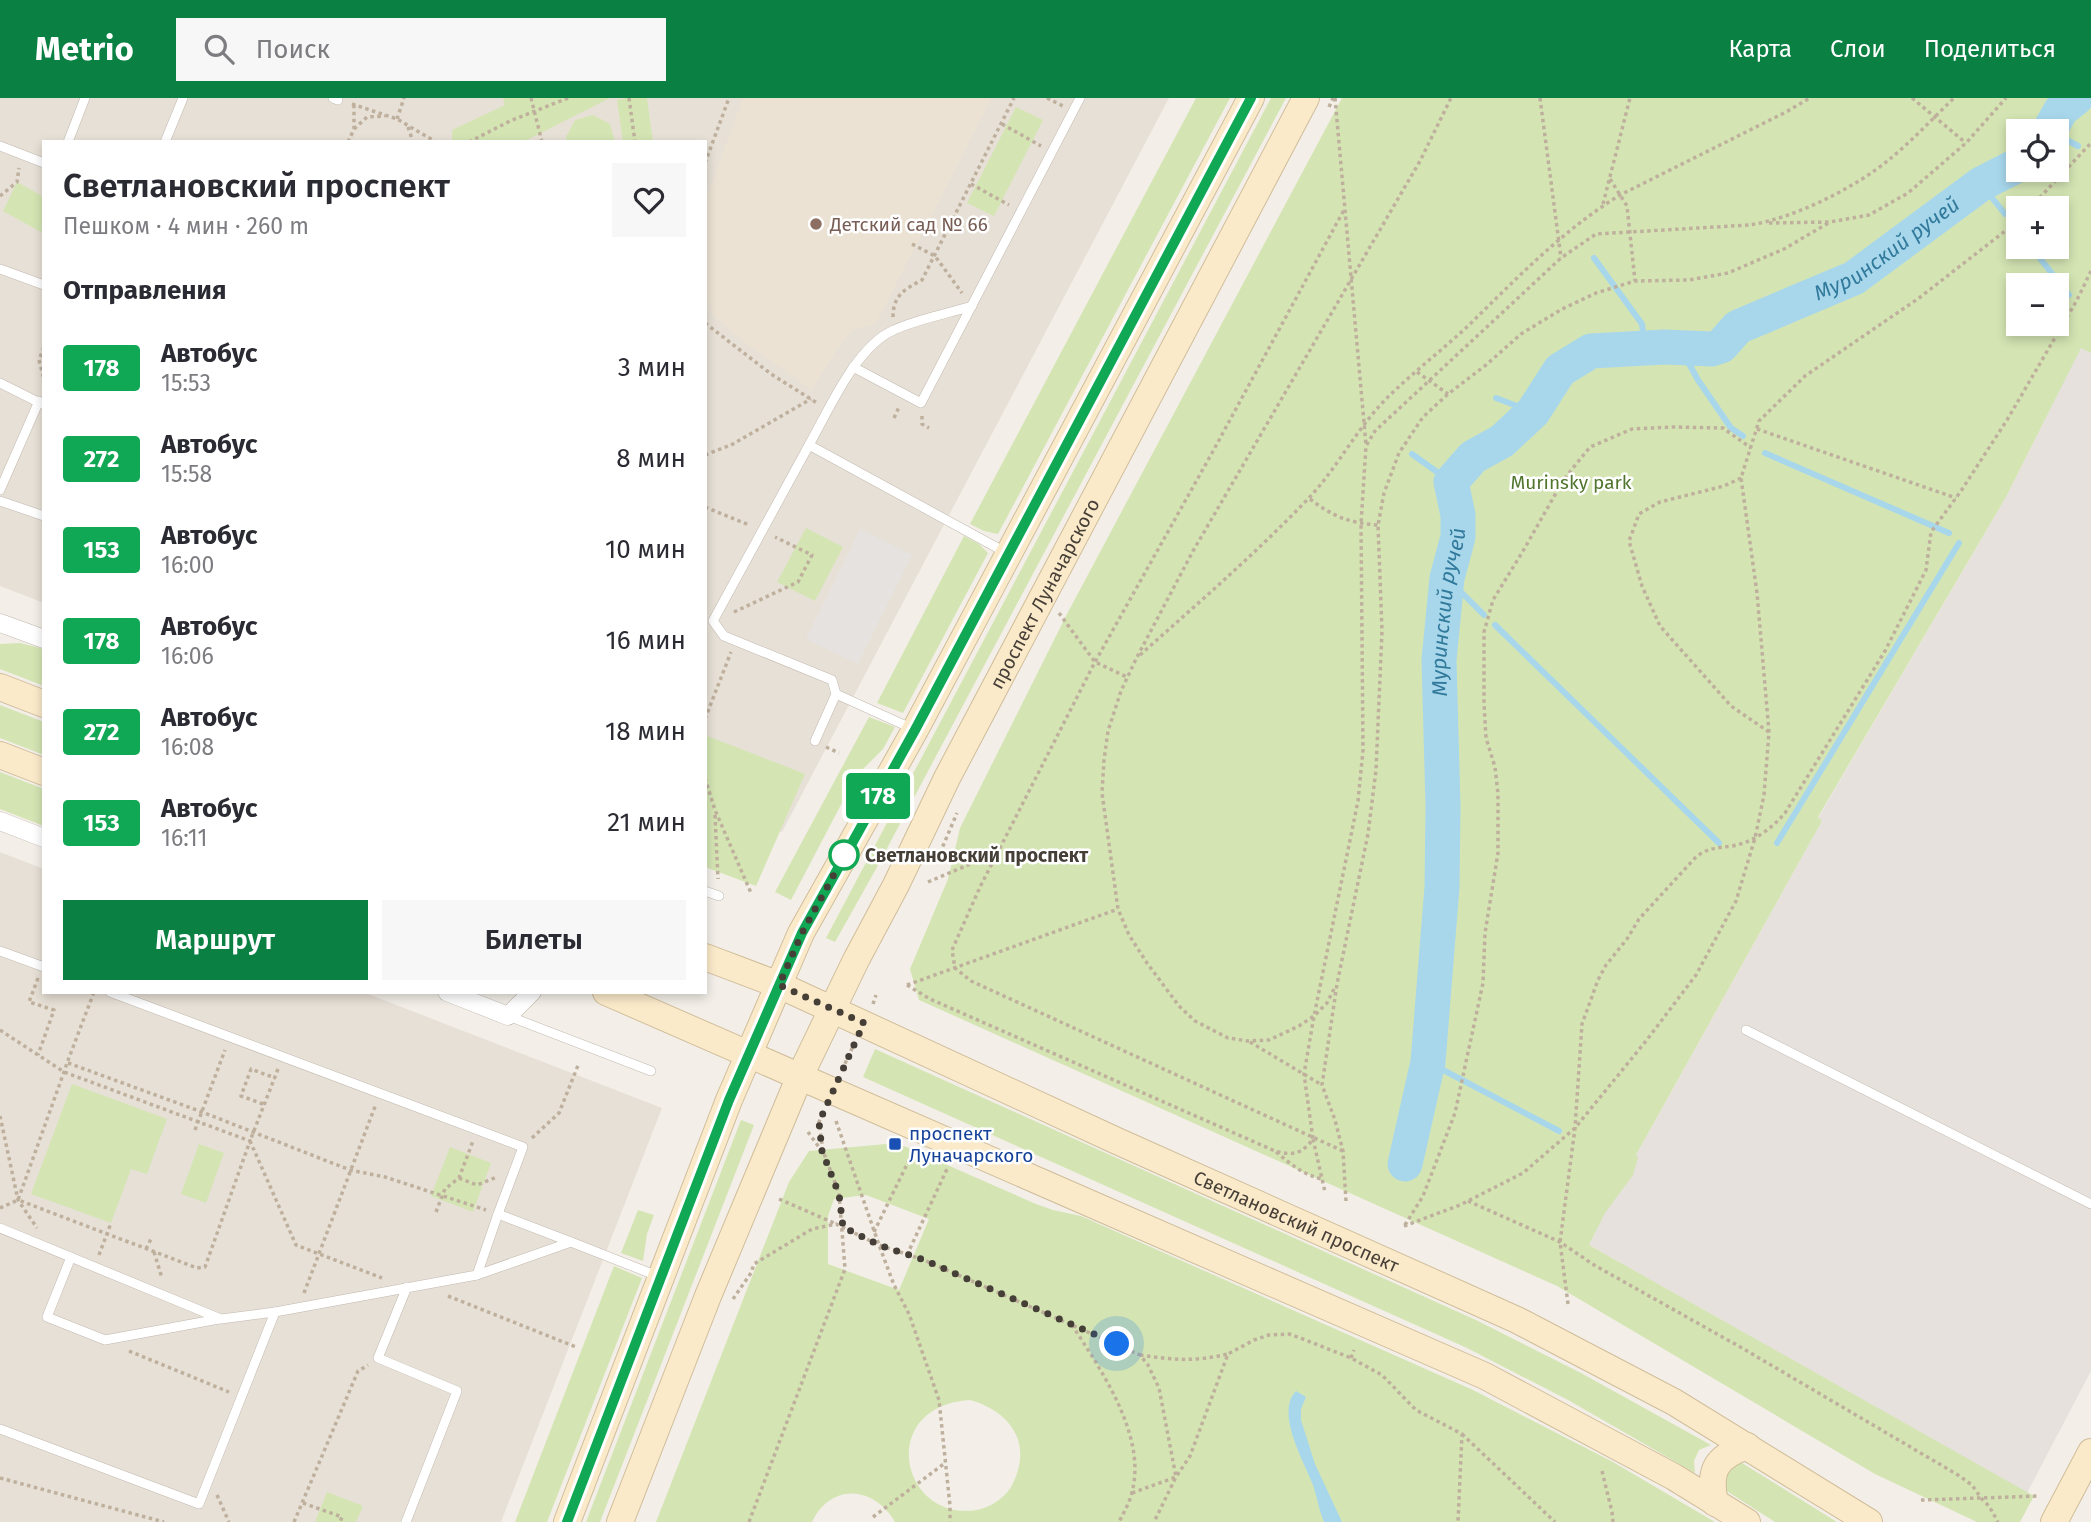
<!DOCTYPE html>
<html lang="ru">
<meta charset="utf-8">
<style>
body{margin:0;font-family:"Fira Sans",sans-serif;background:#f7f7f7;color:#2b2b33;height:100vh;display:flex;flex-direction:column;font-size:26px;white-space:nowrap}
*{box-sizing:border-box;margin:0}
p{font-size:23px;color:#7c7c81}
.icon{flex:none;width:38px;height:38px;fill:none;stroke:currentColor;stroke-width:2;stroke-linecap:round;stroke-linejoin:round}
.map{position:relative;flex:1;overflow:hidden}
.side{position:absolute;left:42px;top:42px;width:665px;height:854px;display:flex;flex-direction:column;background:#fff;border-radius:0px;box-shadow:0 4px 10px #0003}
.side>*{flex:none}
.badge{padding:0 14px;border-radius:5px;font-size:24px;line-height:46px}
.buttons{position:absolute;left:2006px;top:21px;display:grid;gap:14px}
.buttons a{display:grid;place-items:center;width:63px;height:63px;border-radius:0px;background:#fff;box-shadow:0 4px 10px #0003;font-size:35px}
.you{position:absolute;width:35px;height:35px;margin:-18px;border:5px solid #fff;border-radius:50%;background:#1a73e8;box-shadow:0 0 0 10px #1a73e833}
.map>.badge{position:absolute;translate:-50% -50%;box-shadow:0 0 0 4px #fff}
h2{padding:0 21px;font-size:26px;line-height:63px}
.round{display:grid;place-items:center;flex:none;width:74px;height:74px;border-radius:0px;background:#f7f7f7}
.overview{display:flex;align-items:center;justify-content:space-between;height:119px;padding:0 21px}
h1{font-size:33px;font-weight:600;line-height:52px}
.cta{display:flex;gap:14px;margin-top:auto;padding:14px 21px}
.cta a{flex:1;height:80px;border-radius:0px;background:#0b8043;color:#fff;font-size:28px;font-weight:600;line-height:80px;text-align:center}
.cta a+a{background:#f7f7f7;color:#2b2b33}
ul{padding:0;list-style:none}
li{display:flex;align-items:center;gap:21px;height:91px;padding:0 21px}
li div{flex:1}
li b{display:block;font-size:26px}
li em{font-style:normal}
li .badge{min-width:77px;font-weight:700;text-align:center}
header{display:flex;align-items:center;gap:42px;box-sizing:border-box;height:98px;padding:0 35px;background:#0b8043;color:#fff}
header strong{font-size:33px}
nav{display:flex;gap:38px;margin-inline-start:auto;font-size:24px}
.search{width:490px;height:63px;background:#f7f7f7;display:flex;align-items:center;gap:18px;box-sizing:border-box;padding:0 24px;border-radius:0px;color:#7c7c81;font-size:26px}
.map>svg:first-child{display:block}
</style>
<header>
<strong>Metrio</strong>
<div class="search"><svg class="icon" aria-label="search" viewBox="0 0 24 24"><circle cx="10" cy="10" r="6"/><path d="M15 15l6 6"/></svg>Поиск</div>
<nav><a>Карта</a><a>Слои</a><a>Поделиться</a></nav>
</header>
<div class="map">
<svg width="2091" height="1424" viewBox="0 0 2091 1424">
<rect width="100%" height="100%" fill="#f3efe8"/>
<g fill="#e7e0d6">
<path d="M0,0h1169l-387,734 -77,-30v-660h-661v461l-44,-17z"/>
<path d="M0,754l44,17v123h319l299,116 -161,414h-501z"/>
</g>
<path fill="#e6e1dd" d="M2081,249l10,6v1018l-64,122 -438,-248 17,-36 216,-388 -4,-3 188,-321z"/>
<path fill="#ebe2d3" d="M743,0h249l-116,225 -25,8 -16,21 -23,38 -67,-47 -32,-28 -8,-26v-87z"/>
<g fill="#d4e5b3" fill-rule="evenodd">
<path d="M503,0h107l-87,44 -71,-1v-11l53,-25z"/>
<path d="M627,0h20l6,44h-30l-6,-42z"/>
<path d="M1196,0h34l-232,436 -14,-3 -14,-7z"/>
<path d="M1271,0h15l-410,771 -41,73 -9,-4z"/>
<path d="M1342,0h749v255l-10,-5 -75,149 -188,320 4,4 -186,334 2,3 -5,17 -28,38 -16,32 445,251 -14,26h-43l-102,-48 -318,-188 -638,-286 -9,-31 38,-90 12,-51 107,-214zM2056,33v39h-38v-39zM2056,110v39h-38v-39zM2018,187h38v39h-38z"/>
<path d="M1016,9l27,13 -49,96 -27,-13z"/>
<path d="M593,17l17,9 5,18h-48l-1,-5 9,-17z"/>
<path d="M17,84l27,15v31l-3,4 -38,-21z"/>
<path d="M806,430l37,19 -28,54 -38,-19z"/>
<path d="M964,438l15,8 9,9 -85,160 -26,-10z"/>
<path d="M20,545l24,6v37l-44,-17v-25z"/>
<path d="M0,607l44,17v33l-44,-17z"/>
<path d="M869,619l26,10 -12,22 -27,27 -65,124 -16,-8z"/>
<path d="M705,637l100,39 -49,112 -51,-19z"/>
<path d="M0,674l44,17v37l-44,-17z"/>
<path d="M875,951l601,271 105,53 130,72 -12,5 -5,11 1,12 -127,-73 -101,-52 -604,-271z"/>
<path d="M72,986l95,35 -20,55 -16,-5 -20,54 -80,-29z"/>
<path d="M741,1022l13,5 -154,397h-14z"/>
<path d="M897,1045l139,61 17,6 28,6 392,174 140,72 102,60h-820c-16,-28 -50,-40 -74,-14 -4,4 -7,10 -9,14h-156l133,-340 20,-31zM866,1097l63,24 -30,71 -71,-26v-48l6,-17zM970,1302c39,11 62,41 44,81 -6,15 -22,26 -37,29 -77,12 -101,-104 -7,-110z"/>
<path d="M199,1046l25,9 -18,50 -25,-9z"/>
<path d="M450,1049l41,16 -18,49 -42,-16z"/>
<path d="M638,1112l16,5 -7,19 -4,27 -22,-8z"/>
<path d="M614,1168l28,12 -95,244h-32z"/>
<path d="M1742,1365l95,59h-62l-50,-32 -2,-11 7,-13z"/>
<path d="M327,1394l36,14 -7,16h-41z"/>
</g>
<path fill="#e5e2e0" d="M860,431l52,26 -54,109 -52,-25z"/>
<path fill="#a8d7ec" d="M1296,1293l10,6 -5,12v11l14,44 27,58h-18c-5,-12 -7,-25 -11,-37 -9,-24 -38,-72 -17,-94z"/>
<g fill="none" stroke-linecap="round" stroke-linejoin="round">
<g stroke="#a8d7ec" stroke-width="6">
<path d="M2050,32l2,1"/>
<path d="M2056,36l22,12"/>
<path d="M1981,86l24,30"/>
<path d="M2031,149l38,48"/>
<path d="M1594,160l48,66 3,23"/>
<path d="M1687,249v13l11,20 33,48 12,8"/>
<path d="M1496,300l37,14"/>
<path d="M1765,355l184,80"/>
<path d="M1412,356l39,28"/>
<path d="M1447,480l37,37"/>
<path d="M1495,527l224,218"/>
<path d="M1777,745l182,-300"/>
<path d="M1428,964l131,69"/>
</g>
<g stroke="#a8d7ec" stroke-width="35">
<path d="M2049,33l12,-21 15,-12"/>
<path id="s1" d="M1405,1066l23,-102 14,-175 1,-81 -4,-146 8,-82 11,-41v-22l-7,-33 22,-25 29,-16 31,-29 27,-42 31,-19 74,-4 47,2 9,-3 17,-19 116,-49 127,-94 37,-19"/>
</g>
<defs>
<g id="service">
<path d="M333,0l5,2"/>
<path d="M68,44l17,-44"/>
<path d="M165,44l18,-44"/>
<path d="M0,48l44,17"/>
<path d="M0,171l44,16"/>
<path d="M972,208c-25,8 -55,13 -78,24 -38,16 -65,80 -85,115l196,107"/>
<path d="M853,269l68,36 159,-305"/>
<path d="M0,285l42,21"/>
<path d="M809,347l-96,176 11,15 108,44 4,14 -21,47"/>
<path d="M0,392l39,-89"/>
<path d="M0,403l44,15"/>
<path d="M836,596l75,34"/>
<path d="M705,793l14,5"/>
<path d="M0,853l44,16"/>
<path d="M110,894l413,155 -25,67 73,28"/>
<path d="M508,918l143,55"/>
<path d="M1746,932l345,174"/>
<path d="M0,1130l221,91 54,-7 202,-37 94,-33 89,35"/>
<path d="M71,1159l-24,60 58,23 114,-21"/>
<path d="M477,1177l21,-61"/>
<path d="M0,1331l199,75 76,-192"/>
<path d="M406,1424l51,-131 -79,-33 29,-71"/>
</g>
<g id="minor">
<path d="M0,525l44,16"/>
<path d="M0,723l44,17"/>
<path d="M447,894l61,24 24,-24"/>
</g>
<g id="secondary">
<path d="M0,589l44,17"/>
<path d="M0,657l44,17"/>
<path id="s2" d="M705,859l74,28 338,156 400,179 157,82 195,120"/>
<path d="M606,894l879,384 189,101 73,45"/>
<path d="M1715,1405c-7,-33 1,-46 32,-57"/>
<path d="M567,1424l162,-422 72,-167 114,-203 336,-632"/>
<path id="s3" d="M620,1424l88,-226 92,-220 56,-116 40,-75 51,-107 359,-680"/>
<path d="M2054,1424l37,-70"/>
</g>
</defs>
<use href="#service" stroke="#c1b8ae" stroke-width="10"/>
<use href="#minor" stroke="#c1b8ae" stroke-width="19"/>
<use href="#secondary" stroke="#d0bd9a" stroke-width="28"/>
<g stroke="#bfb09d" stroke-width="3.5" stroke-dasharray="3.5 3.5" stroke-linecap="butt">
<path d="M531,0l11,44"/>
<path d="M629,0l6,44"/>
<path d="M1047,0l16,8"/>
<path d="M1335,0l31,347"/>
<path d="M1540,0l21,160"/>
<path d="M1912,0l54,45"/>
<path d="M352,6l45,15 39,23"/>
<path d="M1329,9l4,-9"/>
<path d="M397,21l7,-21"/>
<path d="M1002,26l39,22"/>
<path d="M408,29l5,15"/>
<path d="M354,31l13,-12 18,-1"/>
<path d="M348,44l6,-13v-24"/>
<path d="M469,44l41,-21 58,-23"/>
<path d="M705,65l24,-65"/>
<path d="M1610,81l17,27 8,75"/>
<path d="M971,86l38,21"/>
<path d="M0,98l17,-14 2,-14"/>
<path d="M1603,106l27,-106"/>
<path d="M2030,110l61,-65"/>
<path d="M1769,125l61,-1 39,-7 39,-22 58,-50 40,-45"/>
<path d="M912,146l23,12 27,37"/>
<path d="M893,219c0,-22 12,-28 29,-37l92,-182"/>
<path d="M705,225l66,51 46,29"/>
<path d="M44,249l-5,13 5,19"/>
<path d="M1417,274l31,22"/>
<path d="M922,318v8l7,4"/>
<path d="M894,320l5,-11"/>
<path d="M1757,331l199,69"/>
<path d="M705,357l26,-10 80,-46"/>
<path d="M1741,380l-17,8 -64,16 -21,12 -10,27 13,45 18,40 71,80 38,26"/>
<path d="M1310,401c22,17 39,24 68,26"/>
<path d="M705,409l44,18"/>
<path d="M734,514l64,-30 14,-27 -37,-18"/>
<path d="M1059,515l36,49 32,15"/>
<path d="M1140,557c56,-50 114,-100 167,-155 29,-30 48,-69 78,-100 26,-26 56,-49 83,-74 48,-47 95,-96 152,-131l166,-83 24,-14"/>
<path d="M705,621l26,-67"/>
<path d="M826,649l13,6"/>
<path d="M705,680l10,32 36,83"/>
<path d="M715,717l3,64"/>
<path d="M940,755l17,-40"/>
<path d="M928,784l68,-29"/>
<path d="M38,880l-9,24 25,8 -16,45"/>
<path d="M907,887l23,14 345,152c18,5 27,3 38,-12l-9,-65 10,-58 44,-215 5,-51 -2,-226 5,-78 9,-15 186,-173 35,-24 153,-9c44,-6 108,-38 142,-67 22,-18 42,-40 63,-60"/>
<path d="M907,887l211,-76"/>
<path d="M1334,891l-7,14 -13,13 -15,10 -30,14 -21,1 -20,-3 -33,-17 -16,-15 -32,-43 -18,-28 -11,-26 -16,-116 2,-33 4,-29 13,-40 15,-32 57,-108 227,-390 31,-63"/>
<path d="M873,906l3,-9"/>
<path d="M0,932l64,42 186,69 -45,126 -8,1 -179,-68 46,-128 3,-9 27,-71"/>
<path d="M1250,944l72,43"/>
<path d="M68,965l134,49 148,58 35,7 101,33"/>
<path d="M278,971l-28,72 46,104 86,33"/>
<path d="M842,972l13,-28"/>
<path d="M263,1006l-22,-8 10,-27 24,9"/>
<path d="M0,1018l18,84 19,28"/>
<path d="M836,1023l43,124 15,40 15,29 30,86 11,106v16"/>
<path d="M195,1032l30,-80"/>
<path d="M808,1034l13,18"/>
<path d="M532,1040l27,-25 20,-50"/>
<path d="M1313,1041l12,53"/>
<path d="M1343,1053l-372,-170 -16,-13 -3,-18 28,-63 115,-225 117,-209 133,-245"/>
<path d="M1276,1054c15,12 27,23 46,27"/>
<path d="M459,1080l18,7 20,-8"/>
<path d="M779,1101l55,24"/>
<path d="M1346,1103l-3,-50 -8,-31 -13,-35 15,-101 31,-150 8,-64 6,-139 -4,-106 6,-32 15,-40 24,-36 25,-23 38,-29 35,-31 41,-25 34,-16 39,-12 54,-1 39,-7 56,-24 46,-27"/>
<path d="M1468,1103l92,41 34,23 148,83 216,127 14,10 9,13 8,8 9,16"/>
<path d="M0,1110l18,-8"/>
<path d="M436,1114l9,-23 14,-11 14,-37"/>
<path d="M1405,1127l18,-29 32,-83 28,-130 2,-50 13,-80v-59l-3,-27 -9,-29 -2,-35v-71l9,-32 30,-49 41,-72 26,-32 42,-18 42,-2 49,1 28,20"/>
<path d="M1404,1128l56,-21 63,-32 52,-45 71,-87 50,-66 40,-74 19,-63 9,-43 5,-63 -12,-139 -16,-115 18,-57 46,-45 114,-78 99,-77"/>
<path d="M874,1134l38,-78"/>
<path d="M146,1151l5,-10"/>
<path d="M154,1154l8,26"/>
<path d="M99,1157l12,-32"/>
<path d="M907,1157l40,-86"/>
<path d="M304,1195l72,-189"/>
<path d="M448,1198l128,51"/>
<path d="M733,1201l18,-26 3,-9 58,-35 24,-5 43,21 45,15 216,95 8,10 11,23 17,89 -22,45"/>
<path d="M1568,1206l-8,-62 15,-114 7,-104 16,-44 8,-15 21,-26 12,-20 56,-61c11,-10 22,-10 37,-12 22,-4 39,-17 53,-33l100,-162 41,-81 5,-38 30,-41 46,-71 70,-120 14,-29"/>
<path d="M1072,1227c29,45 75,111 60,167 -2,10 -8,20 -13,30"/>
<path d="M129,1253l100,41"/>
<path d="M1140,1257c33,5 54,7 88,-1"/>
<path d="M1351,1260l3,-8"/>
<path d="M1462,1336l93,88"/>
<path d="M1602,1373l10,41 1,10"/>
<path d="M0,1380l164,44"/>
<path d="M1132,1395l44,-16 14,-21 38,-102 26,-14 15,-5 20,-1 14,5 48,19 31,17 34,35 46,24 -4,88"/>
<path d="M217,1397l12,27"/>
<path d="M1921,1402l118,-4"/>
<path d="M303,1405l39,14 -2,5"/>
<path d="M873,1419l72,-54"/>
<path d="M294,1424l64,-151 10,-6"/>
<path d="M749,1424l96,-253 -6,-76 -16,-42 -4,-29 4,-9"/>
</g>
<use href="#service" stroke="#fff" stroke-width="9"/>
<use href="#minor" stroke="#fff" stroke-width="18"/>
<use href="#secondary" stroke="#fbeaca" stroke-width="26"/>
</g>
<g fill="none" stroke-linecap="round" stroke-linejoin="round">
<defs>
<path id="line" d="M567,1424l162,-422 73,-167 113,-203 336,-632"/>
</defs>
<use href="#line" stroke="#fff" stroke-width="16"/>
<use href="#line" stroke="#10a855" stroke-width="10"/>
<path stroke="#463f37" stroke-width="7" stroke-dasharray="0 12.6" d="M844,757l4,-6 -46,84 -23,52 85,38 -45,99 3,29 17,43 4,33 36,18 45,15 193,84"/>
</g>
<circle fill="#8d6e63" stroke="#fff" stroke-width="2.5" cx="816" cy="126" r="7"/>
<circle fill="#fff" stroke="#10a855" stroke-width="3.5" cx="844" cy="757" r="14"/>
<rect fill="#1a4fb4" stroke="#fff" stroke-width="2.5" x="888" y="1039" width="14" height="14" rx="3.5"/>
<g text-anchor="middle" stroke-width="5" stroke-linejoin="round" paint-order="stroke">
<g font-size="19" fill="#785e54" stroke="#fff" text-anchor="start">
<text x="830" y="133">Детский сад № 66</text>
</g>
<g font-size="19" fill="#50752d" stroke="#fff">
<text x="1571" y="391">Murinsky park</text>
</g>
<g font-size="19" fill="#463f37" stroke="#fff">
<text dy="7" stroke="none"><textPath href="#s3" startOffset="1022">проспект Луначарского</textPath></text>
<text dy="7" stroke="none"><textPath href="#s2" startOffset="648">Светлановский проспект</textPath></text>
</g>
<g font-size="19" font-weight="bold" fill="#463f37" stroke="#fff" text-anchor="start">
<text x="865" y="764">Светлановский проспект</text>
</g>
<g font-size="19" fill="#164399" stroke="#fff" text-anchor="start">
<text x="909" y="1042">проспект<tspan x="909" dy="22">Луначарского</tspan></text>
</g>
<g font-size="21" font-style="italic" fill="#327a9c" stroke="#fff">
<text dy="7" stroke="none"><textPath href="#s1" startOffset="1208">Муринский ручей</textPath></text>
<text dy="7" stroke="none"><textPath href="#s1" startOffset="556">Муринский ручей</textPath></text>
</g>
</g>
</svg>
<div class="buttons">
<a><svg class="icon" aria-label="locate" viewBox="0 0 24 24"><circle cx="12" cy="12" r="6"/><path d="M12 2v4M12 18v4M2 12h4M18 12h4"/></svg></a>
<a>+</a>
<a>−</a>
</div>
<div class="you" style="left:1117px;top:1246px"></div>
<b class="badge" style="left:878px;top:698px;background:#10a855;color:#fff">178</b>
<section class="side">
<div class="overview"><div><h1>Светлановский проспект</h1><p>Пешком · 4 мин · 260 m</p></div><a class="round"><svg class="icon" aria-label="heart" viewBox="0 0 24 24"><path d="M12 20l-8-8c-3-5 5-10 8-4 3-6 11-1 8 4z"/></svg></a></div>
<h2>Отправления</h2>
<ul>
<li><span class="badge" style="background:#10a855;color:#fff">178</span><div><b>Автобус</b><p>15:53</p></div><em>3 мин</em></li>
<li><span class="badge" style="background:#10a855;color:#fff">272</span><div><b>Автобус</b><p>15:58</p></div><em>8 мин</em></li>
<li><span class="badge" style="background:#10a855;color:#fff">153</span><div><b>Автобус</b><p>16:00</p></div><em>10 мин</em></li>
<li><span class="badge" style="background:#10a855;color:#fff">178</span><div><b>Автобус</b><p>16:06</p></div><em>16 мин</em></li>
<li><span class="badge" style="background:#10a855;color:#fff">272</span><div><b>Автобус</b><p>16:08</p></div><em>18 мин</em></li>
<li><span class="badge" style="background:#10a855;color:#fff">153</span><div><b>Автобус</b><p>16:11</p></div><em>21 мин</em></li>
</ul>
<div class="cta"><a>Маршрут</a><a>Билеты</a></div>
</section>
</div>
